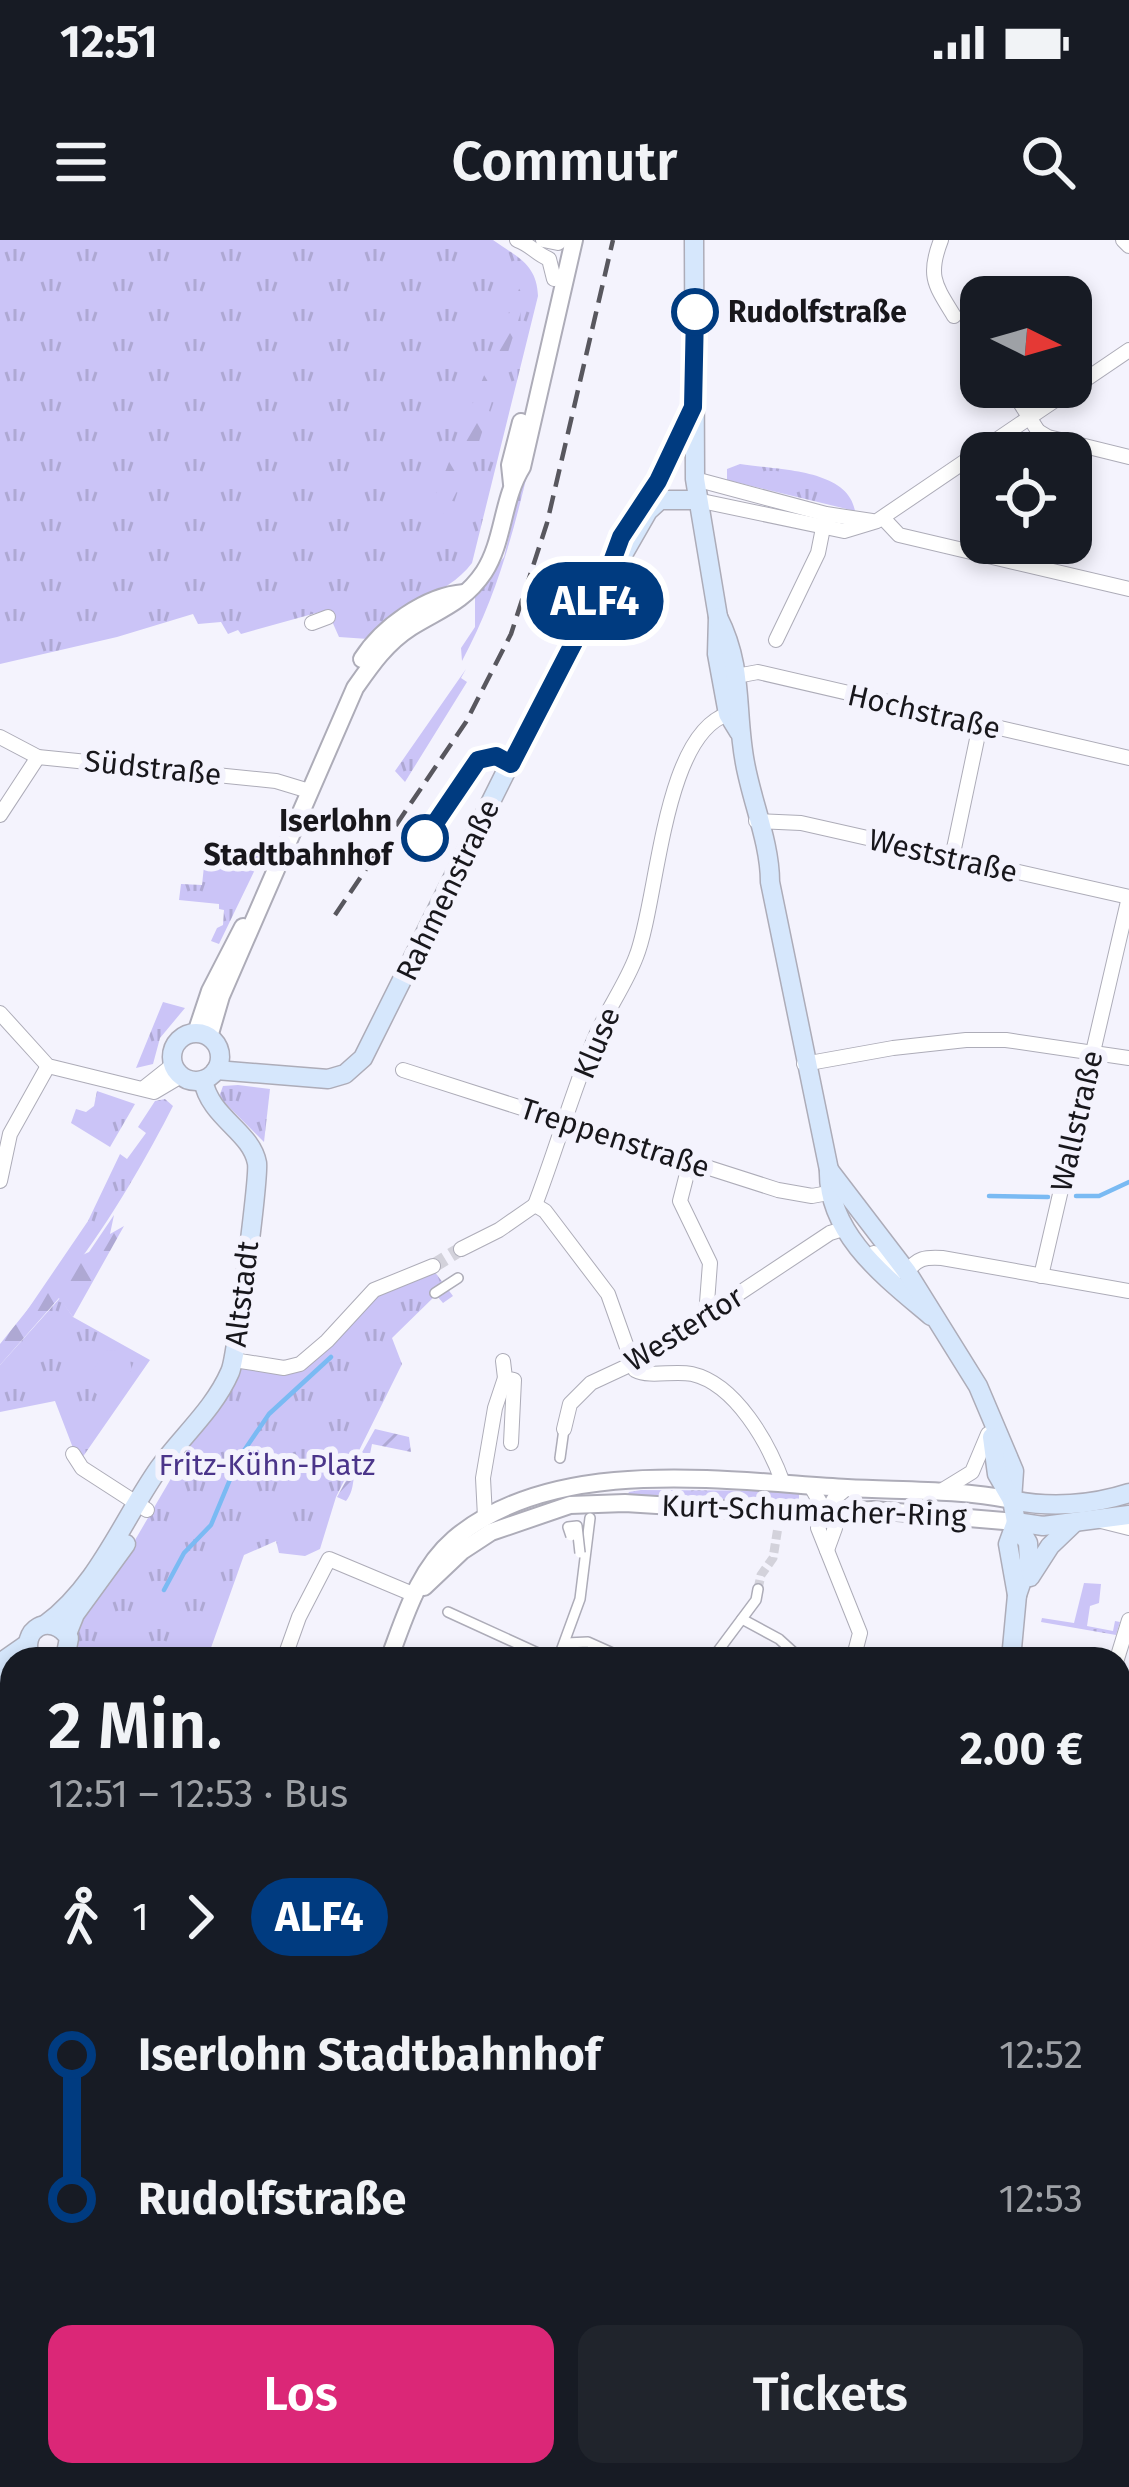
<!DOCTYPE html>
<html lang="de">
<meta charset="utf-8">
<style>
body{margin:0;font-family:"Fira Sans",sans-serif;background:#20242c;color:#f1f3f6;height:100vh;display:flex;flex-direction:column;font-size:45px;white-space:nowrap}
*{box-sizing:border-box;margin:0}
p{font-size:39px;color:#9ea1a6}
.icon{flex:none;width:66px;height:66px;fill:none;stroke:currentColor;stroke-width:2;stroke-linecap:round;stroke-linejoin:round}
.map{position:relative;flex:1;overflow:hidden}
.details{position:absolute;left:0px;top:1407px;width:1131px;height:840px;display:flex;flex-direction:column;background:#171b24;border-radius:36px 36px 0 0;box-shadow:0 6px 18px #0003}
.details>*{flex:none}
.badge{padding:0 24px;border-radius:39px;font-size:42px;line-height:78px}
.needle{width:78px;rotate:95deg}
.controls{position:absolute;left:960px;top:36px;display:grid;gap:24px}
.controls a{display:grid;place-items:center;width:132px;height:132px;border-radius:24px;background:#171b24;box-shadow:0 6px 18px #0003;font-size:60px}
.map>.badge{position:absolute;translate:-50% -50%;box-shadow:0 0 0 6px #fff}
.legs{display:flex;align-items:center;gap:18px;height:132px;padding:0 48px;font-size:39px}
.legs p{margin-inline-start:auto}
.summary{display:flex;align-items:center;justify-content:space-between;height:204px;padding:0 48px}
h1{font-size:66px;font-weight:600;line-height:90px}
.cta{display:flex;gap:24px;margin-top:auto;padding:24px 48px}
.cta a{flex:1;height:138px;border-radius:24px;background:#db2777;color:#fff;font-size:48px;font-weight:600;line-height:138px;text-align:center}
.cta a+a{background:#20242c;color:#f1f3f6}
ul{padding:0 48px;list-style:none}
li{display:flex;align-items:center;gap:42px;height:144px;font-size:45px}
li i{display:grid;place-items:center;width:18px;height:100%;margin:0 15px;background:currentColor}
li i::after{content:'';width:30px;height:30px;margin:-15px;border:9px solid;border-radius:50%;background:#171b24}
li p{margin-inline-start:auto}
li:first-child i{background:linear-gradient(#0000 50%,currentColor 0)}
li:last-child i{background:linear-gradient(currentColor 50%,#0000 0)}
.status{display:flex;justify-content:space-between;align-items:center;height:84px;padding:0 60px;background:#171b24;direction:ltr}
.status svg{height:33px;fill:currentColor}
header{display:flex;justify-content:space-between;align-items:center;height:156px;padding:0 48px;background:#171b24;font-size:54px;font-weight:600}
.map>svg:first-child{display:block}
</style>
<div class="status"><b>12:51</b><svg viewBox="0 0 49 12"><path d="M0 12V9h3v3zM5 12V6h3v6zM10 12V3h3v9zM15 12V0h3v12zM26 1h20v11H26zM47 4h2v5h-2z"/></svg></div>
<header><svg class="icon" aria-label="menu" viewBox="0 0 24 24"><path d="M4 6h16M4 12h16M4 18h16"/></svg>Commutr<svg class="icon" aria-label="search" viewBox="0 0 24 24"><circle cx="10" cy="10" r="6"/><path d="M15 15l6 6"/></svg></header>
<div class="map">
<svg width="1129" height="2247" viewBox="0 0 1129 2247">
<defs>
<pattern id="grass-tufts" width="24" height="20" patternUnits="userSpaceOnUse" patternTransform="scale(3)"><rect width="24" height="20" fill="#cbc4f7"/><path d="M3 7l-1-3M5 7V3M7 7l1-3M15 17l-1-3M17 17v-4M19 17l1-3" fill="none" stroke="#aea8d3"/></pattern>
<pattern id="forest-firs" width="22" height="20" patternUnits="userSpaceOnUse" patternTransform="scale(3)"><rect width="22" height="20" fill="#cbc4f7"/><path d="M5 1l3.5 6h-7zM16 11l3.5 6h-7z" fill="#aea8d3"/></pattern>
<pattern id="garden-furrows" width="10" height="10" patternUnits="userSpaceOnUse" patternTransform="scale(3)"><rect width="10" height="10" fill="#cbc4f7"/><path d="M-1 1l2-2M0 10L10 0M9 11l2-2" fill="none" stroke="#aea8d3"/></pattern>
</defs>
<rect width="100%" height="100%" fill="#f4f3fd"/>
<g fill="url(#grass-tufts)">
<path d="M0,0h493c24,17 44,24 45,56l-66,267c-26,35 -76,40 -104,76l-29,-2 -12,-27 -86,24 -3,-4 -10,4 -7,-12 -23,2 -5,-10 -76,23 -117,27z"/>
<path d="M740,224c35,6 108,4 115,47l-128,-31v-11z"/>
<path d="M525,228l3,3c-16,67 -33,129 -66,190l-1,-13 14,-21v-31l29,-39z"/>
<path d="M466,429l-5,9 6,4 -62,100 -10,-11z"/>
<path d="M206,607l57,6 -44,91 -8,-3 6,-13 6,-3 1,-15 -5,-1v-5l-40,-4 2,-16 21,1z"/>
<path d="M163,762l22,6 -25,30 -7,26 -17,4z"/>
<path d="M238,845l32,4 -6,53 -45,-45 4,-11z"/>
<path d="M97,851l38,13 -25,43 -39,-24 5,-14 10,3 8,-6z"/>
<path d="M165,859l8,7c-31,61 -89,162 -142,211l-7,-2 64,-94 32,-67 7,5 19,-26 -8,-6 17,-26z"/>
<path d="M431,1027l22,29 -10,7 -7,-8 -44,43 10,26 -66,133 -16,52 -15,7 -26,-3 -3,-12 -32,14 -37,104h-132l-3,-17 8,-20 41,-58 117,-200 46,7 90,-79z"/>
<path d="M60,1058l13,19 77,43 -68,98 -9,-10 -18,-47 -55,11v-47z"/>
<path d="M641,1250l148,1 10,1v12l-174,-5 4,-7z"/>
<path d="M1084,1343l17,1 -2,19 -9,3 -3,20 26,5 2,-10 5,1 -4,13 -75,-13 1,-4 32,5z"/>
</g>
<g fill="url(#forest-firs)">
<path d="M532,38l-58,179 -26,52 -28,25 99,-245z"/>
<path d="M114,975l-4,19 14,-8 -51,91 -14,-19 -59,67v-21l65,-81 24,-11z"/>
</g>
<path fill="url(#garden-furrows)" d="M375,1189l34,8 2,15 -39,-8 -4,20 -8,-1c-10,11 -3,24 -14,38l-9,-4z"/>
<path fill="#cbc4f7" d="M116,1110l14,11 2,9 -27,30 -17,-12 -1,-9 19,-28z"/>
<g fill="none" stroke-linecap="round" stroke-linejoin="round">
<g stroke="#7abaf3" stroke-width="4.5">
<path d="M989,956l59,1"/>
<path d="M1076,956h23l30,-14"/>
<path d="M164,1350l20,-37 27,-28 28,-67 30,-44 62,-57"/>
</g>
<path stroke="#d3d2db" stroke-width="9" stroke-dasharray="9 4.5" stroke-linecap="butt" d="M758,1349l3,-14 12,-17 5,-31"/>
<path stroke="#d3d2db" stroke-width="14" stroke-dasharray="14 7" stroke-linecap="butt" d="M433,1026l28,-17"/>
<defs>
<g id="pedestrian">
<path d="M435,1053l23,-15"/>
<path d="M560,1218l4,-29"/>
<path d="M448,1372l103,47"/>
<path d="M742,1379l37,20 22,20"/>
<path d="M566,1403l22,-1 38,17"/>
<path d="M558,1419l22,-60 10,-81"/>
<path d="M712,1419l44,-59 2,-11"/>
<path d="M600,2246l1,-11"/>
</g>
<g id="minor">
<path d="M517,0c13,4 19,14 32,19l5,20"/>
<path d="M543,0l15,3 4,-3"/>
<path d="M941,0c-14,36 -6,45 13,76"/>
<path d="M1123,0l6,6"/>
<path d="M1010,147l28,44 10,6 81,20"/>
<path d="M1038,191l1,22"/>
<path d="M695,239l131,35 46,7"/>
<path d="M697,260l147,31 33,-10 252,-171"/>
<path d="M883,278l16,17 230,54"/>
<path d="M312,383l16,-6"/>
<path d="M776,400l42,-87 7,-35"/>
<path d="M731,437l27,-5 371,86"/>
<path d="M0,497l38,20 238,24 33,10"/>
<path d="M0,575l38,-58"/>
<path d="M756,581l45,2 328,74"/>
<path d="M952,618l28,-133"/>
<path d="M0,773l48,53 106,26 27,-16"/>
<path d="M804,824l89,-16 73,-8h40l123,18"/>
<path d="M403,830l375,120 34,6 16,-3"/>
<path d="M145,847l29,-23"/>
<path d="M690,922l-10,39 30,62 -4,53"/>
<path d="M0,941l10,-47 38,-68"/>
<path d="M535,965c21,-55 37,-112 59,-165 12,-29 31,-54 42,-83 22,-54 26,-222 92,-243"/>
<path d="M535,965l10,6 63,83 27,76c16,8 38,0 57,4 44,10 77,70 91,109"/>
<path d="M461,1009l38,-19 36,-25"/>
<path d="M874,1013l20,17 13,2c10,-14 18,-15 35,-14l187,33"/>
<path d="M1041,1036l88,-379"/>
<path d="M234,1120l50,8 16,-4 27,-23 47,-51 59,-24"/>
<path d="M503,1121l2,17 9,2 -3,63"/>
<path d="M564,1189l6,-25 21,-21 43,-20 196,-130 16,-5"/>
<path d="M73,1214l9,14 65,42"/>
<path d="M810,1245l25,43 -8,22"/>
<path d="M847,1248l-13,11 -16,29 42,105 -6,23"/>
<path d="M941,1251l31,-19 16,-38"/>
<path d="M485,1277l-2,-39 12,-70 10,-30"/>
<path d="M1101,1281l28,7"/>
<path d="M284,1419l15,-42 30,-58 86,36"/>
<path d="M1117,1419l12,-39"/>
<path d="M1119,1670l10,6"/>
<path d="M0,1736l12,5"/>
<path d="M1119,1793l10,3"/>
<path d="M0,1986l12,-35"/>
<path d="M0,2108l12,4"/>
<path d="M1119,2122c10,-84 -8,-173 10,-256"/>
<path d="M1119,2148h10"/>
<path d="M494,2235l6,12"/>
<path d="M1021,2235l34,12"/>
<path d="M246,2247l8,-12"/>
<path d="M859,2247l3,-12"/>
<path d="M939,2247l3,-12"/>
<path d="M1099,2247l2,-12"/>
</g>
<g id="tertiary">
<path d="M512,244l-2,-19 11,-43"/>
<path d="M362,419c20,-31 63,-63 102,-66"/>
<path d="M196,793l14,-42 33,-64"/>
<path d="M209,797l12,-41 134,-308c16,-23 31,-45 56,-61 29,-18 53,-25 73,-55 20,-31 18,-73 38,-105l52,-227"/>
<path d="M424,1347l38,-36 29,-19 79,-27 55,-2 176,11 72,-4 143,12"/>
<path d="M389,1419c16,-42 29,-89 65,-120 101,-85 271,-58 393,-51 55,3 110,1 165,12"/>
<path d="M134,2243l13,4"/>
</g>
<g id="secondary">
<path d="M694,0l1,239 23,138 -1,37 11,60 11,18"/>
<path d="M636,270l22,-29 32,-67"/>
<path d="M718,377c26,51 17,94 27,146 7,39 25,80 25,119l59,288c-2,64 57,108 102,146"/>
<circle cx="196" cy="817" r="24"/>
<path d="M216,830l112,9 17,-5 18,-16 191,-383 94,-164 12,-11h37"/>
<path d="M829,930l78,102 71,114 36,85 -2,29 4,22 12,21 1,17 -12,35"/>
<path d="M992,1197l5,37 15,26"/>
<path d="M1012,1260c38,8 80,5 117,-7"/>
<path d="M1016,1282l27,4 86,-11"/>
<path d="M1030,1337l20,-31 23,-22"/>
<path d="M46,1384c52,-38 77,-105 113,-156 23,-32 55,-59 71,-96 6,-12 29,-196 27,-209 -6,-32 -47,-45 -54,-83"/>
<path d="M67,1394l8,-20 51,-70"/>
<path d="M31,1419c-13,-30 20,-48 38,-21l-4,21"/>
<path d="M1011,1419l6,-64 -9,-51 8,-22"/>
<path d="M0,1423l26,-18"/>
<path d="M0,1435l12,-4"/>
<path d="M751,2247l2,-12"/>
<path d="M777,2247l3,-12"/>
</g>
</defs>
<use href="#pedestrian" stroke="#adacb8" stroke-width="12"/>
<use href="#minor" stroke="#adacb8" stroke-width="16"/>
<use href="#tertiary" stroke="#adacb8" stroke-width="20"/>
<use href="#secondary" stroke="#adacb8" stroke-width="21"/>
<use href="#pedestrian" stroke="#fff" stroke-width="9"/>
<use href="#minor" stroke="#fff" stroke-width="14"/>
<use href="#tertiary" stroke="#fff" stroke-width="16"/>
<use href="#secondary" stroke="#d6e7fc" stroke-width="18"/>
<path stroke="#58575e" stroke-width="4.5" stroke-dasharray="18 9" stroke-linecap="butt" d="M335,675l131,-193 45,-88 36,-111 66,-283"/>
<defs>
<path id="pedestrian-bridge" d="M571,1296l-3,-9 9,-1 3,27"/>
</defs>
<use href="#pedestrian-bridge" stroke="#adacb8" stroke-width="12" stroke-linecap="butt"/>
<use href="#pedestrian-bridge" stroke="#fff" stroke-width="9"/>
</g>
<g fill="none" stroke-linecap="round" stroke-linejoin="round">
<defs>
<path id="line-1" d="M425,598l53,-78 18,-4 15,8 92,-178 18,-49 37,-56 35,-74 2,-95"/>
</defs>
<use href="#line-1" stroke="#fff" stroke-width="27"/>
<use href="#line-1" stroke="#003b80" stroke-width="18"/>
</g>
<g fill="#fff" stroke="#003b80" stroke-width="6">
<circle cx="695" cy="72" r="21"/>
<circle cx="425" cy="598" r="21"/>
</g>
<g text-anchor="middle" stroke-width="12" stroke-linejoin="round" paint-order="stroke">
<g font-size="30" font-weight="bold" fill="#18171c" stroke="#f4f3fd" text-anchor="start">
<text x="728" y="82">Rudolfstraße</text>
<text x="392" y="591" text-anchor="end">Iserlohn<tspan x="392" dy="34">Stadtbahnhof</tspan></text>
</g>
<g font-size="30" fill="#18171c" stroke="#f4f3fd">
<text transform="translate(924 472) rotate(13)" y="10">Hochstraße</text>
<text transform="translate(153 528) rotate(6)" y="10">Südstraße</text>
<text transform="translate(943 616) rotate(13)" y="10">Weststraße</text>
<text transform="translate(448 650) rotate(-64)" y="10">Rahmenstraße</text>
<text transform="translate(597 803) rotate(-67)" y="10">Kluse</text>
<text transform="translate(1077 881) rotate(-77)" y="10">Wallstraße</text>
<text transform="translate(615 898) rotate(18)" y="10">Treppenstraße</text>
<text transform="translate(242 1054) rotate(-83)" y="10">Altstadt</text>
<text transform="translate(684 1089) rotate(-32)" y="10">Westertor</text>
<text transform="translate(814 1271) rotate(2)" y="10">Kurt-Schumacher-Ring</text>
</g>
<g font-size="30" fill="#4b358a" stroke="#f4f3fd">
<text x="267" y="1235">Fritz-Kühn-Platz</text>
</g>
</g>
</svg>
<div class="controls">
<a><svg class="needle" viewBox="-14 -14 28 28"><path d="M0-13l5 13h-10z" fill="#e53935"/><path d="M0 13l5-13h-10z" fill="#9ea1a6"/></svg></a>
<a><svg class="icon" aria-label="locate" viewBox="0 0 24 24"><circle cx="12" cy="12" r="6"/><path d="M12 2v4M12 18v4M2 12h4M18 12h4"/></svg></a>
</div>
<b class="badge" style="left:595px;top:361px;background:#003b80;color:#fff">ALF4</b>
<section class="details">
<div class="summary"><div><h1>2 Min.</h1><p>12:51 – 12:53 · Bus</p></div><b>2.00 €</b></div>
<div class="legs"><svg class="icon" aria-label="walk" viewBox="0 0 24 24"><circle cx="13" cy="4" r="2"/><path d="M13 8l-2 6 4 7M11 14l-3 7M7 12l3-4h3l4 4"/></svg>1<svg class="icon" aria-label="forward" viewBox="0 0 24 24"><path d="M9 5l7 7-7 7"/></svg><b class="badge" style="background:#003b80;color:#fff">ALF4</b></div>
<ul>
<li><i style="color:#003b80"></i><b>Iserlohn Stadtbahnhof</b><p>12:52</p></li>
<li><i style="color:#003b80"></i><b>Rudolfstraße</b><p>12:53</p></li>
</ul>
<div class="cta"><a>Los</a><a>Tickets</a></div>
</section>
</div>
